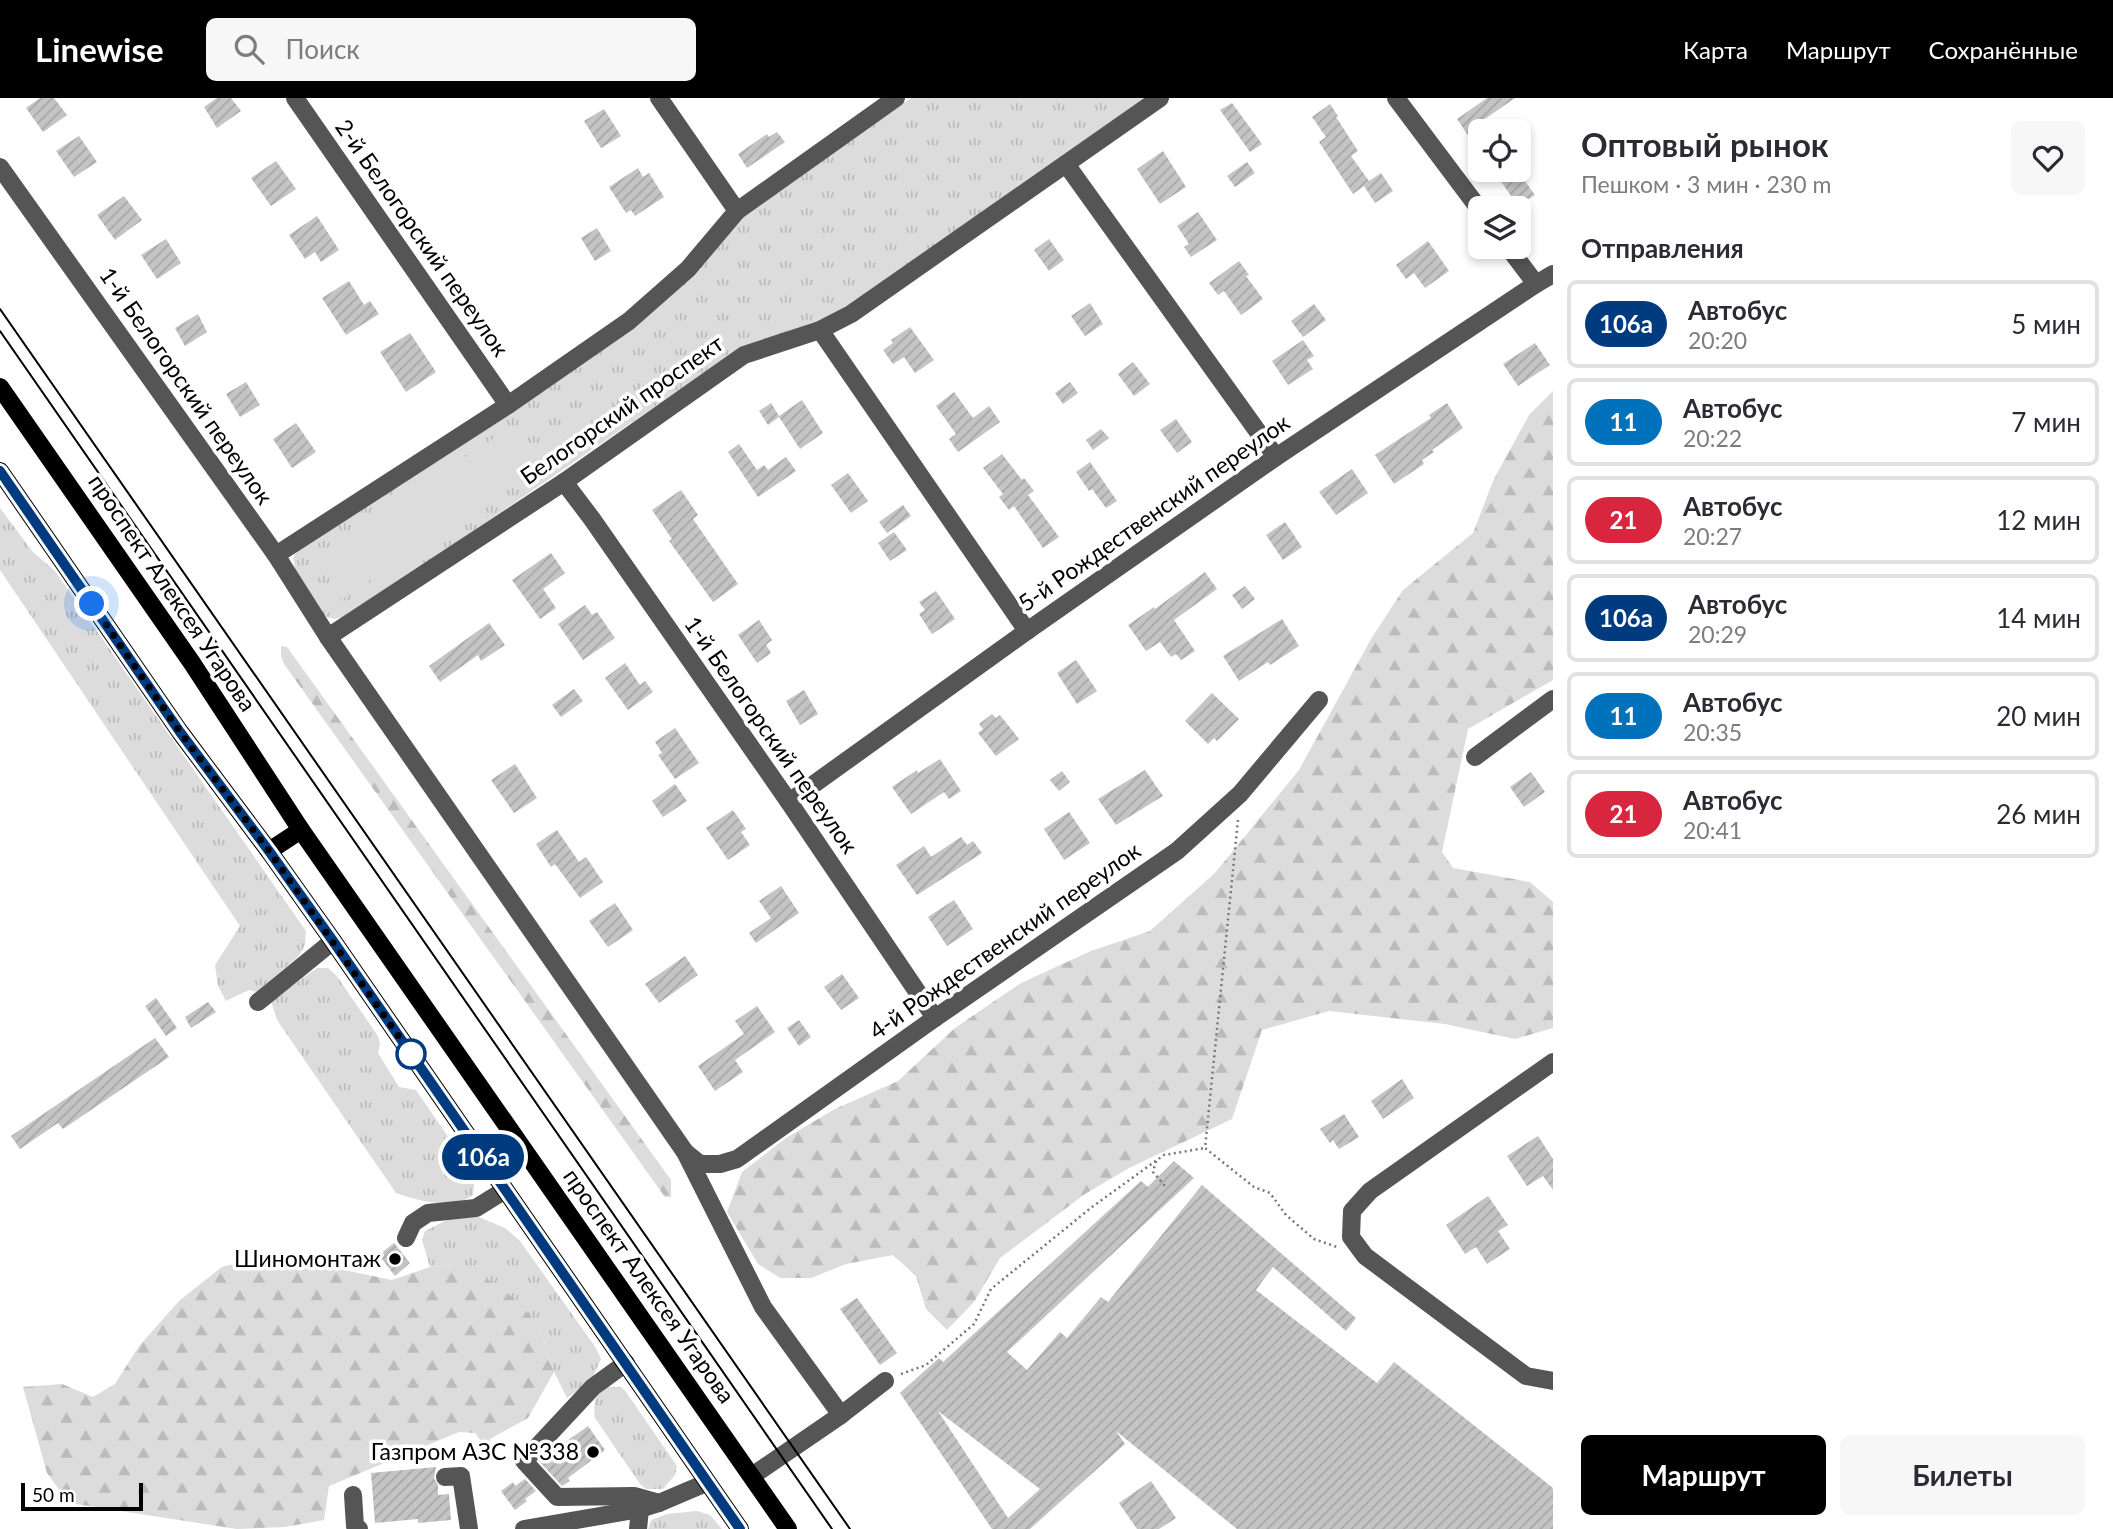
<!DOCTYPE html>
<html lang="ru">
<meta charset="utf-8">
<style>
body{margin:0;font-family:Lato,sans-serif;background:#f7f7f7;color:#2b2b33;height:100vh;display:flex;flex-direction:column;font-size:26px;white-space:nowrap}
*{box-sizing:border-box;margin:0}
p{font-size:23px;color:#7c7c81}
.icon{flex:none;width:38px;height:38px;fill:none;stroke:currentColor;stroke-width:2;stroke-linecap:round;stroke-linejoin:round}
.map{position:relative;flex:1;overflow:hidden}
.side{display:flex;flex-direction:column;background:#fff;width:560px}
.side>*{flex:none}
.badge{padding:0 14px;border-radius:23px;font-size:24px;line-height:46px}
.tools{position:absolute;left:1468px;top:21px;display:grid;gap:14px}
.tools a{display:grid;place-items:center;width:63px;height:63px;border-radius:10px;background:#fff;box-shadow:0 4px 10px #0003;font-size:35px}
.scale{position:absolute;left:21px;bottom:18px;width:122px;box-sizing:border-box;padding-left:7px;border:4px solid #000;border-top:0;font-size:19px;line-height:24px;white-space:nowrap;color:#000;-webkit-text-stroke:5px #fff;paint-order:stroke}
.you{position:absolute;width:35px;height:35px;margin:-18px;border:5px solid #fff;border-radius:50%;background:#1a73e8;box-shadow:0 0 0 10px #1a73e833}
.map>.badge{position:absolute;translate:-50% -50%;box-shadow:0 0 0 4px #fff}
h2{padding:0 28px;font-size:26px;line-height:63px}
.round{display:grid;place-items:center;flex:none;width:74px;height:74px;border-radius:10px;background:#f7f7f7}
.headline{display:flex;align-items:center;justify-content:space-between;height:119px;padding:0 28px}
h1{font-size:33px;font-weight:700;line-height:52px}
.button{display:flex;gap:14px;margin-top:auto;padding:14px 28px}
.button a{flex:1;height:80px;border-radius:10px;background:#000;color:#fff;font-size:28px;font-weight:700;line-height:80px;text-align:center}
.button a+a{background:#f7f7f7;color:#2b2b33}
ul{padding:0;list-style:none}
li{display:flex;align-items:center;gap:21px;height:88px;margin:0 14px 10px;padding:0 14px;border:4px solid #e1e1e2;border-radius:10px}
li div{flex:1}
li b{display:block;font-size:26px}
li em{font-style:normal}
li .badge{min-width:77px;font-weight:700;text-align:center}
header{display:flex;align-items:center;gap:42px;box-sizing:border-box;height:98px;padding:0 35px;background:#000;color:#fff}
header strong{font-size:33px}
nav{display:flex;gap:38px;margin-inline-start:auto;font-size:24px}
.search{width:490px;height:63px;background:#f7f7f7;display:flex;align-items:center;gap:18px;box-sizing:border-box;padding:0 24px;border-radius:10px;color:#7c7c81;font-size:26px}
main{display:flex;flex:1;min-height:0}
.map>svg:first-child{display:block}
</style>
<header>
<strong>Linewise</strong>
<div class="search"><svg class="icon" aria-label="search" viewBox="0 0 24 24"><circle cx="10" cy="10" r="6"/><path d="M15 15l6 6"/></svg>Поиск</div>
<nav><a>Карта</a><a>Маршрут</a><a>Сохранённые</a></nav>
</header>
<main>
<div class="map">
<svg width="1553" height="1431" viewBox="0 0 1553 1431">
<defs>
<pattern id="grass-tufts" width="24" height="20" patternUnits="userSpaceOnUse" patternTransform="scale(1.75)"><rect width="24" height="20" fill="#dcdcdc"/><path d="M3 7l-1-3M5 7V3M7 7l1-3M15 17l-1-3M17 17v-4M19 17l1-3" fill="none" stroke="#bbb"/></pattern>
<pattern id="forest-firs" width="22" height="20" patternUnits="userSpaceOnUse" patternTransform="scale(1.75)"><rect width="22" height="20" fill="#dcdcdc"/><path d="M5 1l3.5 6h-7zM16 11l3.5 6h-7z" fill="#bbb"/></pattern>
<pattern id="building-hatch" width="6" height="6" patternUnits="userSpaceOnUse" patternTransform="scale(1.75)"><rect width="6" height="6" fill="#c4c4c4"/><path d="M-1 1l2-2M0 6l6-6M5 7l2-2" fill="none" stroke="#a7a7a7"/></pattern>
</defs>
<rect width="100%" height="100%" fill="#fff"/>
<g fill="url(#grass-tufts)">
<path d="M911,0h236l-307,217 -120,47 -371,254 -15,3 -13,-4 -25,-41 -3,-17 9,-12 344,-230 99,-102z"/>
<path d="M0,410l33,44 22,19 251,360 -1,14 -6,11 -43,36 -7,-2 -23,11 -8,-15 -3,-21 25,-39 -240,-356z"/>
<path d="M317,870h11l8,7 42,61 2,7 -2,10 21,34 17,3 59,86 -2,19c-19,15 -56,6 -77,-2l-119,-173 -6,-19z"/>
<path d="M479,1119l26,11 15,13 76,107 5,11 -10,22 -24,17 -13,-26 -15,-45 -83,-62 -26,2 -8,-27 3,-9 26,-13z"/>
<path d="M608,1289h13l5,5 51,74 -2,9 -12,14h-17l-6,-5 -45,-66c-2,-15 0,-24 13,-31z"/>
<path d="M697,1413l13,4 12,14h-74l3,-9 16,-6z"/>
</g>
<g fill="url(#forest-firs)">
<path d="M1553,293v289l-85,49 -26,123 11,16 77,14 23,20v126l-38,11 -70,-15 -116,-13 -67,19 -30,89 -103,49 -44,26 -85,64 -26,44 -27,28 -21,-21 -10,-33 -23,-21 -47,9 -35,14h-31l-22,-14 -31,-52 15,-40 44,-34 49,-29 63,-28 57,-53 66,-45 70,-32 59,-20 65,-58 84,-103 72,-131 32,-49 70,-57 20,-52 36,-66z"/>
<path d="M281,548l6,1 384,533v17h-6l-381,-533 -3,-8z"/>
<path d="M265,1158l41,6 86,18 38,-13 26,-2 34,16 28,20 21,26 15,45 -26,46 -38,21 -2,11 -13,-17 -16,-1 -130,54 -5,34 -39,7 -48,2 -168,-26 -22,-30 -24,-86 39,-3 31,13 22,-13 24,-38 41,-46 42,-33z"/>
</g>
<path fill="#dcdcdc" d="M513,327l26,41 -198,134 -24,-44z"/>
<g fill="url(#building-hatch)" fill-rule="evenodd">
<path d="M40,0h14l13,17 -24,17 -17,-24z"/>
<path d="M217,0h14l10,13 -24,17 -13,-21z"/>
<path d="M1487,0h28l-33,23 8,10h-10v22l-23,-34z"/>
<path d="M1232,5l30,41 -12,8 -30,-42z"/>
<path d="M1330,6l8,12 -2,1 22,34 -7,5 18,25 12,-8 12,18 -18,12 -11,-17 -11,8 -34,-52 7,-5 -14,-20z"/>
<path d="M604,11l17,27 -20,12 -17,-27z"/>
<path d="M777,34l8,10 -38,26 -9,-14 29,-20 2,3z"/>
<path d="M79,38l18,26 -23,15 -18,-26z"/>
<path d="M1163,53l23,36 -26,17 -23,-35z"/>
<path d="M276,63l20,28 -25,17 -20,-28z"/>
<path d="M1247,64l8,11 -20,14 -8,-11z"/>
<path d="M638,70l5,9 6,-4 15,24 -29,19 -4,-6 -5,3 -17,-26z"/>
<path d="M1493,72h24l18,25 -17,11z"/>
<path d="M124,98l18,24 -27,20 -18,-25z"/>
<path d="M1198,114l19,28 -26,17 -7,-10 5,-3 -12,-18z"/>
<path d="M317,118l22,34 -18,12 -6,-10 -10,7 -16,-24z"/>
<path d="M597,130l14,23 -16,10 -14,-23z"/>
<path d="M166,141l15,24 -24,16 -16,-24z"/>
<path d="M1049,141l15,21 -15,11 -15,-21z"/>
<path d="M1428,143l21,30 -24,17 -11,-15 -8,6 -10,-14z"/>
<path d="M1239,163l10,14 -3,1 17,23 -22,16 -17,-24 -6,4 -9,-12z"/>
<path d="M349,183l15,24 6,-4 9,13 -33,21 -24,-37z"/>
<path d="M1090,205l13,21 -18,12 -14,-20z"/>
<path d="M1314,206l12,16 -23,17 -12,-16z"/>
<path d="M198,216l9,18 -22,14 -10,-18z"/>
<path d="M910,229l24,33 -19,13 -11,-16 -11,7 -10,-14 10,-7 -2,-3z"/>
<path d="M410,235l26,39 -30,20 -26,-40z"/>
<path d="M1303,242l11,16 -7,4 6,9 -25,16 -16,-24z"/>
<path d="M1535,245l15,22 -32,21 -15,-22z"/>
<path d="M1133,264l17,22 -16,12 -16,-22z"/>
<path d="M246,284l14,23 -20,12 -14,-23z"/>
<path d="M1070,284l8,11 -15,11 -8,-11z"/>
<path d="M954,294l19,26 16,-12 11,16 -42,30 -9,-13 7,-5 -20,-28z"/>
<path d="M802,302l21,33 -23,16 -21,-32 -11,8 -9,-14 12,-8 8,13z"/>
<path d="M1447,305l16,25 -31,22 2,2 -12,8 2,4 -30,20 -19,-29 56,-37 -2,-3z"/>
<path d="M1176,321l16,23 -15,11 -17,-23z"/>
<path d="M296,325l20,29 -24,16 -19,-29z"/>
<path d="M1101,331l8,9 -16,12 -7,-10z"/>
<path d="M739,346l18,26 7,-5 4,5 18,-13 10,14 -38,26 -30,-45z"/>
<path d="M1002,356l20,26 2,-2 10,13 -6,4 31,42 -16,11 -29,-42 -5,4 -10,-13 4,-3 -20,-26z"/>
<path d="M1090,364l27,39 -11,7 -14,-19 -3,2 -13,-19z"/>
<path d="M1352,371l16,24 -32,22 -17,-23z"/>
<path d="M848,375l20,28 -17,12 -20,-28z"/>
<path d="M681,392l17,25 -5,4 45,65 -25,18 -44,-61 3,-2 -20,-29z"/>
<path d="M903,407l8,11 -24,17 -8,-11z"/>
<path d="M1285,424l17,25 -19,13 -17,-25z"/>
<path d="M894,434l13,18 -17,11 -12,-18z"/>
<path d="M551,455l14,20 -22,16 13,19 -16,11 -28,-39z"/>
<path d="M1205,474l12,17 -43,31 21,31 -14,9 -5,-6 -5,3 -11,-15 -14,9 -18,-26 26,-18 1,2z"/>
<path d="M1245,488l10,13 -13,10 -10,-14z"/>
<path d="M936,493l19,28 -23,15 -13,-20 6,-4 -6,-8z"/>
<path d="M585,507l7,10 5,-3 18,26 -32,22 -25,-36z"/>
<path d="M1282,521l17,27 -29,19 -2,-3 -29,19 -16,-25z"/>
<path d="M759,522l13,20 -6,5 5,8 -14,10 -19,-28z"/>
<path d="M489,525l16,22 -24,16 -3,-6 -38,27 -11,-16z"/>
<path d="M1076,562l21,31 -20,13 -20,-31z"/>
<path d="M625,565l15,22 5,-4 8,11 -25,18 -23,-32z"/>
<path d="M574,591l9,12 -22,16 -9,-12z"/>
<path d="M804,592l14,24 -18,11 -14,-24z"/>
<path d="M1212,595l27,26 -22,22 -3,-3 -6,6 -23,-23z"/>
<path d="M992,616l4,4 4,-3 19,24 -23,17 -18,-23 5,-4 -4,-5z"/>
<path d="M675,630l24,35 -24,16 -17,-24 4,-2 -7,-11z"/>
<path d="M940,661l21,32 -12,8 -5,-7 -33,22 -19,-27 25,-17 1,3z"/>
<path d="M515,666l22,34 -23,15 -23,-33z"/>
<path d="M1145,672l18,26 -47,29 -18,-26z"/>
<path d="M1062,673l8,11 -11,9 -9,-11z"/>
<path d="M1531,674l14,20 -21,15 -14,-20z"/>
<path d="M675,686l12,17 -24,16 -11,-16z"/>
<path d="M733,712l13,19 -5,3 9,13 -22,15 -22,-32z"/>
<path d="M1069,714l21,31 -26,17 -20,-31z"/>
<path d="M557,732l22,32 7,-5 17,25 -23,16 -25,-34 -4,3 -15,-23z"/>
<path d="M961,739l6,8 6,-4 9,12 -65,42 -21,-30 28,-19 7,11z"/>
<path d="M781,788l18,27 -43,30 -7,-10 22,-15 -12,-17z"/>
<path d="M954,802l19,29 -26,17 -19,-29z"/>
<path d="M615,805l18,27 -25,17 -19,-26z"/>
<path d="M685,858l13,19 -39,28 -14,-19z"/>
<path d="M842,876l17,24 -18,12 -17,-23z"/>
<path d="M156,900l21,30 -11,8 -21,-30z"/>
<path d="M208,904l8,10 -25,16 -6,-11z"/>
<path d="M757,908l18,26 -40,28 8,12 -28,19 -17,-25 46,-32 -9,-13z"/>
<path d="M799,922l12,17 -12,9 -12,-18z"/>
<path d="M155,940l14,19 -106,72 -5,-6 -38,26 -9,-13z"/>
<path d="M1402,981l12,19 -31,21 -12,-18z"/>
<path d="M1344,1016l15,23 -20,12 -6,-9 -3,3 -10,-14z"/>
<path d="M1538,1038l15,23v31l-10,-14 -16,10 -20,-30z"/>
<path d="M1174,1063l20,17 -187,174 20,18 33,-38 7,6 34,-41 7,5 94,-117 154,133 -10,13 -73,-64 -17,23 121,93 17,-21 159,126v41h-316l-121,-98 9,13 -95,85h-38l-92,-136 39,-35 4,4 198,-181 7,6zM938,1313l102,78 -32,29z"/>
<path d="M1488,1098l20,29 -10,6 12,18 -23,15 -11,-17 -11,7 -19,-29z"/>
<path d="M394,1145l16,20 -15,13 -16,-21z"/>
<path d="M857,1200l40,55 -17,12 -40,-56z"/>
<path d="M588,1328l17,24 -37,28 2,3 -8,5 -23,-25z"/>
<path d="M436,1369l-2,11 4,7v10l11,-1 2,26 -33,3v-4l-43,4 -4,-50z"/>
<path d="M525,1381l11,12 -11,8 2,2 -12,9 -14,-19 12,-9 2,4z"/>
<path d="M1151,1383l25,37 -17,11h-22l-18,-26z"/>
</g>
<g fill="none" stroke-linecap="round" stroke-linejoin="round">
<g stroke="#777" stroke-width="2.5" stroke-dasharray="2 3.5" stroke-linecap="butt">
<path d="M1238,722l-33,328 49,39 16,6 16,22 28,24 23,8"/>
<path d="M1156,1063l-3,11 12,14"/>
<path d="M901,1276l25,-9 48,-41 17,-35 101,-82 72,-52 41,-7"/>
</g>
<g stroke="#555" stroke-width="18">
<path d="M295,0l213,307"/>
<path d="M659,0l78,113"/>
<path d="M1396,0l84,112"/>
<path d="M1066,66l210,293"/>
<path d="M0,69l276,388 52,82 357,515 78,155 78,108"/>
<path d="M1508,149l28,37"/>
<path d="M820,232l207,301"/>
<path d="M564,384l28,37 197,283 146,216"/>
<path d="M276,457l232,-150 121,-84 59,-52 49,-58 159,-113"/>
<path d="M328,539l236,-155 180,-127 76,-25 31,-16 309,-216"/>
<path d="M1475,659l78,-58"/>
<path d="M789,704l238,-171 249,-174 260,-173 17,-10"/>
<path d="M258,904l75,-61"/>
<path d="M1553,964l-183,129 -18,20 -1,26 14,19 161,120 27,5"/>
<path d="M685,1054l15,12h20l17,-5 198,-141 242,-167 63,-57 79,-94"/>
<path d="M406,1140l7,-15 15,-10 48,-5 29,-18"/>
<path d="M626,1265l-33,24 -69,74 33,36 77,-1 25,7"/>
<path d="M752,1378l89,-61 44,-34"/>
<path d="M445,1379l16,-1 8,53"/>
<path d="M353,1397l2,31 4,3"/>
<path d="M524,1431l116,-20 19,-6 47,-20"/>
<path d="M638,1431l2,-20"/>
</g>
<g stroke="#000" stroke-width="18">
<path d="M0,289l192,276 109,167 487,699"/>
<path d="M0,373l180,261 89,119 64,90 407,588"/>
<path d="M269,753l32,-21"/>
</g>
<g stroke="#000" stroke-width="2">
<path d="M0,211l850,1220"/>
<path d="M0,233l832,1198"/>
</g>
</g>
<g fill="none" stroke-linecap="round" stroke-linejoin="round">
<defs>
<path id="line" d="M0,373l180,261 89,119 64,90 407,588"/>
</defs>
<use href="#line" stroke="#fff" stroke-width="16"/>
<use href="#line" stroke="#003b80" stroke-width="10"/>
<path stroke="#000" stroke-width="7" stroke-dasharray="0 12.6" d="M92,506l88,128 89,119 142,203"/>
</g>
<circle fill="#fff" stroke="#003b80" stroke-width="3.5" cx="411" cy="956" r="14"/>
<g fill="#000" stroke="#fff" stroke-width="2.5">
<circle cx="395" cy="1161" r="7"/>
<circle cx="593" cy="1354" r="7"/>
</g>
<g text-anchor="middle" stroke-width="7" stroke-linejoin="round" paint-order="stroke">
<g font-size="23" fill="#000" stroke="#fff">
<text transform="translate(422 140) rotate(55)" y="8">2-й Белогорский переулок</text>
<text transform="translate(186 288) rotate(55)" y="8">1-й Белогорский переулок</text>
<text transform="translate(622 312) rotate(-35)" y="8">Белогорский проспект</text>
<text transform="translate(1154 415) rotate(-35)" y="8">5-й Рождественский переулок</text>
<text transform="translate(172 495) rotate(56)" y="8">проспект Алексея Угарова</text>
<text transform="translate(771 637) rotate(55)" y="8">1-й Белогорский переулок</text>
<text transform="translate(1005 843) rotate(-35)" y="8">4-й Рождественский переулок</text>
<text transform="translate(649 1188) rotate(55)" y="8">проспект Алексея Угарова</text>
</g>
<g font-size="23" fill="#000" stroke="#fff" text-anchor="end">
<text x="381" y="1169">Шиномонтаж</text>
<text x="579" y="1362">Газпром АЗС №338</text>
</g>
</g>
</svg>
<div class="tools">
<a><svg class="icon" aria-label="locate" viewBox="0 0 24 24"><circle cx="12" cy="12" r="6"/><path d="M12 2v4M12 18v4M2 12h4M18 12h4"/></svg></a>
<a><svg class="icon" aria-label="layers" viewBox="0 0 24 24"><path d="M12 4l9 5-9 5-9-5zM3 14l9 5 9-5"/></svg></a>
</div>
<div class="scale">50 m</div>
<div class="you" style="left:92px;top:506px"></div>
<b class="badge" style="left:483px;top:1059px;background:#003b80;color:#fff">106а</b>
</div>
<section class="side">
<div class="headline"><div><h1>Оптовый рынок</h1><p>Пешком · 3 мин · 230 m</p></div><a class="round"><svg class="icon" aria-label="heart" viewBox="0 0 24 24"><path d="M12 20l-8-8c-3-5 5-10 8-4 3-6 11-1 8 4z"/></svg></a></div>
<h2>Отправления</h2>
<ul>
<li><span class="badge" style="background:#003b80;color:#fff">106а</span><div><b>Автобус</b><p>20:20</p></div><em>5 мин</em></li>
<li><span class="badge" style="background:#0072bc;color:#fff">11</span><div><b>Автобус</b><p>20:22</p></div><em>7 мин</em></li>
<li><span class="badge" style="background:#d7263d;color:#fff">21</span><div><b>Автобус</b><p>20:27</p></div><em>12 мин</em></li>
<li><span class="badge" style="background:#003b80;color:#fff">106а</span><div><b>Автобус</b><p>20:29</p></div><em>14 мин</em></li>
<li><span class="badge" style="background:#0072bc;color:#fff">11</span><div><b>Автобус</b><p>20:35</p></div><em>20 мин</em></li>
<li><span class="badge" style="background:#d7263d;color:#fff">21</span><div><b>Автобус</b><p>20:41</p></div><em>26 мин</em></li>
</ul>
<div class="button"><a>Маршрут</a><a>Билеты</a></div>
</section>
</main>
